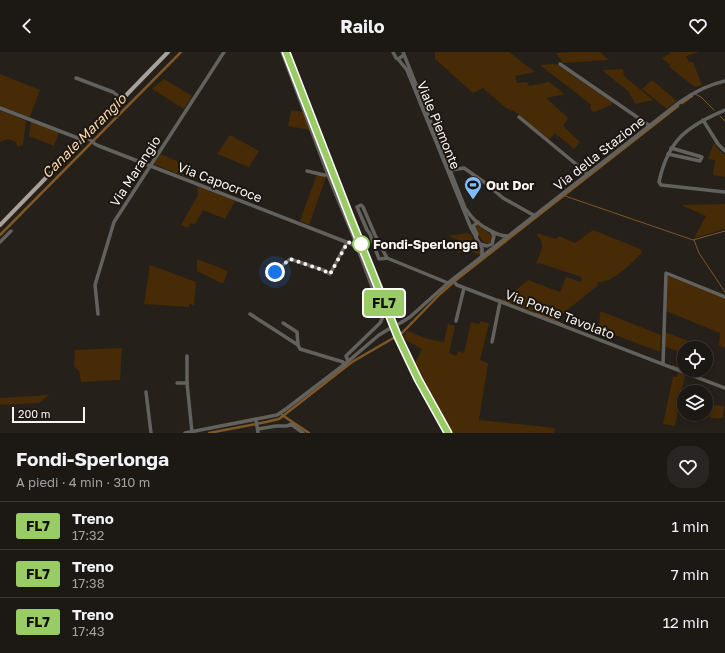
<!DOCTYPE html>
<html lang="it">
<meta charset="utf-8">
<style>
body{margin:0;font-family:"Golos Text",sans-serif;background:#292522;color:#f1f3f6;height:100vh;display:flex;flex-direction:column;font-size:15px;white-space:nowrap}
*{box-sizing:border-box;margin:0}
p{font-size:13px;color:#a0a0a0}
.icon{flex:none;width:22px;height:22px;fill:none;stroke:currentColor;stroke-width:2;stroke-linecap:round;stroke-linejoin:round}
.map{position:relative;height:381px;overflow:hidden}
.details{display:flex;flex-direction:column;background:#1c1814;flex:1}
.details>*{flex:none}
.badge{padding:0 8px;border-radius:3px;font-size:14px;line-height:26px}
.fabs{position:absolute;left:677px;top:289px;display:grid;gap:8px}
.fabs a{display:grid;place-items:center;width:36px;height:36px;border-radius:50%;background:#1c1814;box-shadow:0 2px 6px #0003,0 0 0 1px #3a3734;font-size:20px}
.scale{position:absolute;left:12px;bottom:10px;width:73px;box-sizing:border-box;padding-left:4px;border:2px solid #f7f3ef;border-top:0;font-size:11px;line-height:14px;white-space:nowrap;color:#f7f3ef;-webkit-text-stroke:3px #1c1711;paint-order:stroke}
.you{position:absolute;width:20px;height:20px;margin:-10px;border:3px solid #fff;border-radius:50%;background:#1a73e8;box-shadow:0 0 0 6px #1a73e833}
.map>.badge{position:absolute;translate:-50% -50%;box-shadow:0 0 0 2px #fff}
.round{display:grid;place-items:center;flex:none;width:42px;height:42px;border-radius:16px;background:#292522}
.head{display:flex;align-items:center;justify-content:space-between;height:68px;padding:0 16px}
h1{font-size:19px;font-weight:700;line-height:30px}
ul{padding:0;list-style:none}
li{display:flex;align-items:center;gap:12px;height:48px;padding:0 16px;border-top:1px solid #3a3734}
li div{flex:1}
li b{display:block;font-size:15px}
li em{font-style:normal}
li .badge{min-width:44px;font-weight:700;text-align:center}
header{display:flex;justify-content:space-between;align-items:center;height:52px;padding:0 16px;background:#1c1814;font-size:18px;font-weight:700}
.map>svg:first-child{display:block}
</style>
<header><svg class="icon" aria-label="back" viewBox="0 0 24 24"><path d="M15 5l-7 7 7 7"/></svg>Railo<svg class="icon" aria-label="heart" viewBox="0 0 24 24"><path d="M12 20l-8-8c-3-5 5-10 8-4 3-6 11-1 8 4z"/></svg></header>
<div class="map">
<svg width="725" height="381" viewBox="0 0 725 381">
<rect width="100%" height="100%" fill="#25201a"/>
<g fill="#462b06">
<path d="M435,0h74l26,20 -20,4 2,7 10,-1 2,4 20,-4 16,12 -19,4 22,20 -5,8 17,16 -6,7 -19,-16 -6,7 -35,-29 -8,-3 -23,-20 -10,5 -38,-34z"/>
<path d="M573,0h27l9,8 -46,3 -7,-10z"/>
<path d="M668,0h32l-14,4 3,6h4l9,23 -7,2 -26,-20 1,-2 -8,-7 8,-4z"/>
<path d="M556,12l56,38 -1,3 -17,7 -4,-3 1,-4 -2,-2 -49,-38z"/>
<path d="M623,17l1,7 29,24 -18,4 -6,-12 -27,-22z"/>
<path d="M0,22l40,16 -10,27 -30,-11z"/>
<path d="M164,27l28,17 -8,13 -32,-20z"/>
<path d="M652,28l25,21 -10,8 -25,-20z"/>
<path d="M0,58l26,11 -3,24 -5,2 -2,-5 -8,-3 -8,3z"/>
<path d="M291,58l13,2 6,18 -22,-4z"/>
<path d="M31,69l28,11 -5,14 -25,-10z"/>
<path d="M230,83l29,16 -10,16 -32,-13z"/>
<path d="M714,91l4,6 7,6v22l-12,-2 2,-15 -7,-1z"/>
<path d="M160,102l34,14 -5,10 -36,-14z"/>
<path d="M317,122l9,3 -17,48 -9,-4z"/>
<path d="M197,133l38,16 -10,18 -22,-9 -8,14 -4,-1 -3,5 -7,-3 17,-30z"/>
<path d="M725,152v25l-31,9 12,-22 -25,-11z"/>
<path d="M477,173l15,10v7c-10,6 -13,-9 -18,-15z"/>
<path d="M593,178l47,19 2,4c-10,9 -31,32 -45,29l1,3 -43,35 -52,-19 25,-21 32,12 6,-15 15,5 1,-5 -43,-14 -3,1c3,-10 11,-21 1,-28l1,-3 17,6 4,-3 16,7z"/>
<path d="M467,181l4,2 2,3 -2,3 -4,2 -20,-7z"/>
<path d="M453,190l13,4 10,-3 5,8v5l-16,-8 -2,5 -14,-4z"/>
<path d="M197,207l31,12 -5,13 -26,-13z"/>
<path d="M150,213l46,17 -2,23 -5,-1v3l-45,-3z"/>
<path d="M668,224l55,21 2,2v49l-6,-3 1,-12 -54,-22 1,-34z"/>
<path d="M600,260h3l58,23 -1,17 -61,-23z"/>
<path d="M480,269l9,2 -9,37 8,3 -9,57 76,8 -1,5h-102l-37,-70 7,-14 -17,-9 -2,-4 4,-5 21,8 16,3 4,-18 7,2 -6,27 7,3 2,-5 6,2 7,-31 8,2z"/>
<path d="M665,280l42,16 -1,18v-18h-22v6l-20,-8z"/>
<path d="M122,296l-2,32 -39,2 -2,-11 -5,-5 1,-16z"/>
<path d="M678,320l7,3 -10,51 -12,-2 10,-47h4z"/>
<path d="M49,343l-10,8 -39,2v-7z"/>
<path d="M711,353l13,1 -1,12h-13z"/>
</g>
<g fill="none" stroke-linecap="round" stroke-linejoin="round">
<g stroke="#7f5827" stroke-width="1">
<path d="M695,42l6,3 13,13"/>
<path d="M720,64l5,5"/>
<path d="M565,144l128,44 32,-9"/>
<path d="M694,188l5,13 26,39"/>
<path d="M498,247l11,4"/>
<path d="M535,261l20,7"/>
<path d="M556,269l9,4"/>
<path d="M673,314l7,3"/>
</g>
<g stroke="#7f5827" stroke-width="2.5">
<path d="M682,51l10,-7"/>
<path d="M0,183l181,-183"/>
<path d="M282,363l27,18"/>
<path d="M209,381l57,-11 13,-3 73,-57 50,-29 38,-39 16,-14 222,-174"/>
</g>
<g stroke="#63615d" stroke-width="3.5">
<path d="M282,0l46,123 28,68 -2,2 4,4 24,65v5l-2,4 -34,33 2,5"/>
<path d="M393,0l3,6 2,1 6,-4"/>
<path d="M403,0l62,156c2,2 4,6 6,8 6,8 27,21 37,20"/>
<path d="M398,7l9,11 64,158 11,20v9"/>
<path d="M560,12l90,62"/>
<path d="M76,26l37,14 10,8"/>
<path d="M0,56l83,32"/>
<path d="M725,58c-38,16 -57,30 -66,72l2,3 64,7"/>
<path d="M519,65l69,57"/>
<path d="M703,68l15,24 7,7"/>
<path d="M87,85l8,7 4,2 255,99"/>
<path d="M668,102l32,7 2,-4 -31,-9"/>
<path d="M451,118l13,-2 20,14 19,16 32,18"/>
<path d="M307,119l17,4h4"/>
<path d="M476,186l1,-4 -4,-8 5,-4"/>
<path d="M0,190l11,-11"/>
<path d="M480,192l7,2 5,-2 2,-8 -2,-4"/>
<path d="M387,206l-8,1 -9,-25 -3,-4 -10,-23 4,-2 2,2 12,28 12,23 61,25"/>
<path d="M275,220l15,-13 33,11 7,4 17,-32"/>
<path d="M452,228l5,5 268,103"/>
<path d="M98,262l-3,-29 19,-63 110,-170"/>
<path d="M250,262l48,31 2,4 43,13 2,2"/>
<path d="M456,269l8,-33"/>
<path d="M402,270l8,-5 38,-34 232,-181c14,-10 27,-17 45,-21"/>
<path d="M283,271l14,9 1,13"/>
<path d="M492,290l8,-40"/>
<path d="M187,304v27l5,49"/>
<path d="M663,312l3,-91 59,24"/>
<path d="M177,331h10"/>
<path d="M146,340l5,41"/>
<path d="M256,367l2,14"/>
<path d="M258,377l18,-3h11l4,-2 12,9"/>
<path d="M185,381l92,-18 9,-6 59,-45 34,-29 10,-6"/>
</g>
<path stroke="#a7a19a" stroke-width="4" d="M0,173l168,-173"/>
<path stroke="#cfcac6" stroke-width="1" stroke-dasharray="8 4" stroke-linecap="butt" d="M286,0l64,165 48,120 20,42 30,54"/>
<path stroke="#63615d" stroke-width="3.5" d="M389,277l13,-7"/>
</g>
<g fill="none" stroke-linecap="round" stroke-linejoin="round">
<defs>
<path id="line" d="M286,0l64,165 48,120 20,42 30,54"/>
</defs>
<use href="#line" stroke="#fff" stroke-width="9"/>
<use href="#line" stroke="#9acc66" stroke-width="6"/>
<path stroke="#f7f3ef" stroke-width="4" stroke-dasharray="0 7.2" d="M275,220l15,-13 33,11 7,4 18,-32 6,3 2,-2 5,1"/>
</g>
<defs>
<symbol id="stadium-pin" viewBox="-11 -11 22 30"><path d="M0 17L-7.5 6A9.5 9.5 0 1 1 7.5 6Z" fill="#80bdfa" stroke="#1c1711"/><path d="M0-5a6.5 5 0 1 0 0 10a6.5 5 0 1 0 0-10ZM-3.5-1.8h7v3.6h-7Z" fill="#111"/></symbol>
</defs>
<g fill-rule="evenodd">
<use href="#stadium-pin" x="463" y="123" width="20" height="27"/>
</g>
<circle fill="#fff" stroke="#9acc66" stroke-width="2" cx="361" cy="192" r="8"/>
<g text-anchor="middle" stroke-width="4" stroke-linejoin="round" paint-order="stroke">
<g font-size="13" fill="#f7f3ef" stroke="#1c1711">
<text transform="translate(439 73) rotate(68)" y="5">Viale Piemonte</text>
<text transform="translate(599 101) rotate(-38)" y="5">Via della Stazione</text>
<text transform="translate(135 119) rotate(-57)" y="5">Via Marangio</text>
<text transform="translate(220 130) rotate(21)" y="5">Via Capocroce</text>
<text transform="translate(560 262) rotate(21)" y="5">Via Ponte Tavolato</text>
</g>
<g font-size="13" font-weight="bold" fill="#f7f3ef" stroke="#1c1711" text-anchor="start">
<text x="486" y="138">Out Dor</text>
</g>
<g font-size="13" font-weight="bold" fill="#f7f3ef" stroke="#1c1711" text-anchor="start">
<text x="373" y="197">Fondi-Sperlonga</text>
</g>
<g font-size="14" font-style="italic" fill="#fdd8af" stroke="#1c1711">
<text transform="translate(84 84) rotate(-45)" y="5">Canale Marangio</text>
</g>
</g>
</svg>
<div class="fabs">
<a><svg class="icon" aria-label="locate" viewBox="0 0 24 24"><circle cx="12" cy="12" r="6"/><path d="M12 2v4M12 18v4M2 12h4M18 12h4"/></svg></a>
<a><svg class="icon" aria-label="layers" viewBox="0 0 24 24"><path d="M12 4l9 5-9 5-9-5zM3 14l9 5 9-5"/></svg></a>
</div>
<div class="scale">200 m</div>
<div class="you" style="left:275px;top:220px"></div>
<b class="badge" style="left:384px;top:251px;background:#9acc66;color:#111">FL7</b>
</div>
<section class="details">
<div class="head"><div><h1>Fondi-Sperlonga</h1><p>A piedi · 4 min · 310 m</p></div><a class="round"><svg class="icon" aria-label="heart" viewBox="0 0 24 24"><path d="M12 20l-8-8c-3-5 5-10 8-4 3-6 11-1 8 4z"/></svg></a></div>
<ul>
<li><span class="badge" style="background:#9acc66;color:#111">FL7</span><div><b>Treno</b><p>17:32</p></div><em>1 min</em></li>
<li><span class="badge" style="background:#9acc66;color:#111">FL7</span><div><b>Treno</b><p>17:38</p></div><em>7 min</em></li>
<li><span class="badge" style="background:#9acc66;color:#111">FL7</span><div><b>Treno</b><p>17:43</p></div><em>12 min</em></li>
</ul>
</section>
